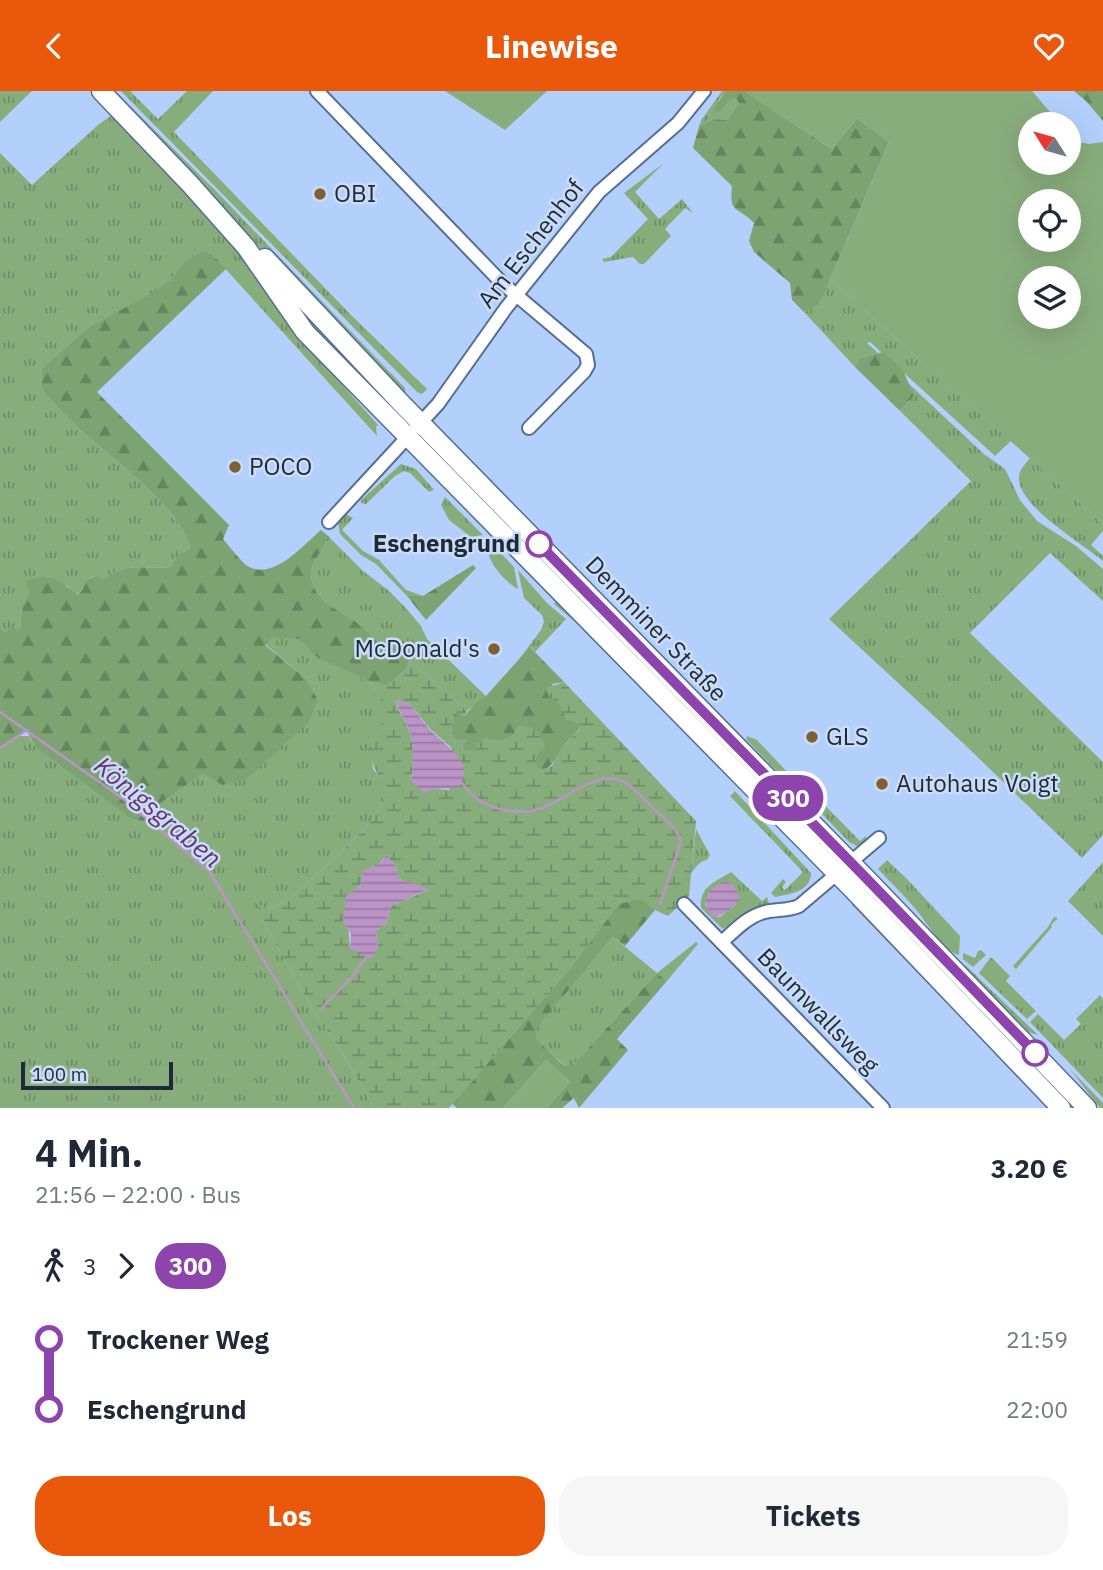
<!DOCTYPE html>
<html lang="de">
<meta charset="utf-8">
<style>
body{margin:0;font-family:"IBM Plex Sans",sans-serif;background:#f6f6f7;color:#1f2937;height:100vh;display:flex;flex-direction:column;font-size:26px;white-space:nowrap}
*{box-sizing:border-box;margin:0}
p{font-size:23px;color:#747a83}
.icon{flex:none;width:38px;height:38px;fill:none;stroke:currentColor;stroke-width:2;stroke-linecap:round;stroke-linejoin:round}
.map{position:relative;height:1017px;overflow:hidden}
.drawer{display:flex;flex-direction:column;background:#fff;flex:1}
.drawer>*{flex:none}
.badge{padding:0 14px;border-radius:23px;font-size:24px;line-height:46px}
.needle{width:46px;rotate:307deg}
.controls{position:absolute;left:1018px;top:21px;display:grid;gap:14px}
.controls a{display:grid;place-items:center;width:63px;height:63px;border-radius:50%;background:#fff;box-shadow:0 7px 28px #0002;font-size:35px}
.scale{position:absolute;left:21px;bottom:18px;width:152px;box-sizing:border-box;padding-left:7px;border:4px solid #1e293a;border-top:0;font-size:19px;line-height:24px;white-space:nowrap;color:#1e293a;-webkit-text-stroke:5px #cadcf6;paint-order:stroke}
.map>.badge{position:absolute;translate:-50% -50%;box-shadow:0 0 0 4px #fff}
.legs{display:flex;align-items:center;gap:10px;height:77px;padding:0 35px;font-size:23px}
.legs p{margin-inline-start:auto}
.headline{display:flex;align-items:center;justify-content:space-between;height:119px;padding:0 35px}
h1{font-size:38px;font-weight:700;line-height:52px}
.primary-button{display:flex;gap:14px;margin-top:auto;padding:14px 35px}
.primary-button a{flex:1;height:80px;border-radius:28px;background:#ea580c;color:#fff;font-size:28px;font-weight:700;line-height:80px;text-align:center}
.primary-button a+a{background:#f6f6f7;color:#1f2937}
ul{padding:0 35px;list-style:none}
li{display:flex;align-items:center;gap:24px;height:70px;font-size:26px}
li i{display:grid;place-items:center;width:10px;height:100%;margin:0 9px;background:currentColor}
li i::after{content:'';width:18px;height:18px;margin:-9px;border:5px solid;border-radius:50%;background:#fff}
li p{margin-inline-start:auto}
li:first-child i{background:linear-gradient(#0000 50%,currentColor 0)}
li:last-child i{background:linear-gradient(currentColor 50%,#0000 0)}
header{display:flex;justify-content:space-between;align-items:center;height:91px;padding:0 35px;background:#ea580c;color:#fff;font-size:32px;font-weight:700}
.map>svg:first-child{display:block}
</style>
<header><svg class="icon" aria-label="back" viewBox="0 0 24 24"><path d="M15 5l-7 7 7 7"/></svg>Linewise<svg class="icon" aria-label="heart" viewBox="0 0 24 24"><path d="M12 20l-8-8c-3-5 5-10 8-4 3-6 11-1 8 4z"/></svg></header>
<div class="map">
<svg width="1103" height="1017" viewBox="0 0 1103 1017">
<defs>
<pattern id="grass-tufts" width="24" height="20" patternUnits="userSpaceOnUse" patternTransform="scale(1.75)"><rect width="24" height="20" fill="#88ad7d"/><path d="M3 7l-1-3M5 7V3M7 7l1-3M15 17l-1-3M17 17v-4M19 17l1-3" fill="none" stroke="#6f8d67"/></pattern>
<pattern id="forest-firs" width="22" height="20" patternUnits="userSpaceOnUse" patternTransform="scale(1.75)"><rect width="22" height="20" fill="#7ca371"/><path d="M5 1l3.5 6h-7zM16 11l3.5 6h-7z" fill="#65855e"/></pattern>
<pattern id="wetland-marsh" width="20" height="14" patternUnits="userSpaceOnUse" patternTransform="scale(1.75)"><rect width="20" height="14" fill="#88ad7d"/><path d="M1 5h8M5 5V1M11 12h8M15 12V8" fill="none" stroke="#6f8d67"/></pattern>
<pattern id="water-rules" width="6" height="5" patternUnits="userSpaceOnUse" patternTransform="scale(1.75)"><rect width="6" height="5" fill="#bb94c6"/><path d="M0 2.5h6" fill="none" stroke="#9779a2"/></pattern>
</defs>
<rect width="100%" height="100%" fill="#b3cffb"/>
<g fill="url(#grass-tufts)" fill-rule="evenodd">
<path d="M0,0h32l-32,31z"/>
<path d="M107,0h8l102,101 188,196 1,9z"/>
<path d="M121,0h9l28,28 29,-28h26l-39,41 178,184 75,73 -5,5 -5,-2z"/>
<path d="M722,0h4l-8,10 5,8 7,-9 6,-1 3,4 -12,17 -14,-1 -14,7 3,-7z"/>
<path d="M114,23l113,117 71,104 80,90 -2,2 1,9 -166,-183 -9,-2 -18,11 -14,18 -21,16 -59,30 -48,42 -1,21c12,13 24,27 37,39 28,25 108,84 112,121l-11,5 -9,13c-28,3 -42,-6 -66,12l-10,-3 -8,4 -3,9 -7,6 -9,-10 -37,6 -8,15 -2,25 -15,1 -5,-4v-475l32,32 67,-61z"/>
<path d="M664,72l-29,29 24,27 23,-20 11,14 -8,-5 -20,21 6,7 -27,28h-4l-7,-7 -29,5 -2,-3 9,-2 37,-38 -24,-26z"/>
<path d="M830,188l181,162 -16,15 -125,-114 -3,1 11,10 -18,5 -5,9 -51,-55c18,-7 21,-16 26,-33z"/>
<path d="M306,223l89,90 -3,3 -61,-62 -28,-25z"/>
<path d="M908,292l76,71 21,15 15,31 17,21 39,25 27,23v32l-53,-48 -80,80 133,129v73l-21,23 -119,-115 -134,-124 142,-138 -71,-70 14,-15z"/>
<path d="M1030,367l73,66v7l-12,14 12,11v5c-19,-17 -94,-59 -83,-89 2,-5 7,-10 10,-14z"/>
<path d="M401,373l15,5 18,21 -5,2 -19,-19 -6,-2 -9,5 -29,28 -5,-1v-3z"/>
<path d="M445,406l38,38 -12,2 -22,-17 -8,-15z"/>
<path d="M346,423l7,4 -11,12 21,21 16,9 27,30 17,6h-16l-31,-32 -15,-9 -21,-21 -2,-11z"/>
<path d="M327,444l36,36 25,19 17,17 16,19 6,13 59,57 -19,15 -57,-50 1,-3c-12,-13 -15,-7 -28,-13 -8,-3 -14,-13 -20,-18 -18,-15 -52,-25 -52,-53 0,-15 16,-25 16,-39z"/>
<path d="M491,452l23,24 4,22c-14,-8 -32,-27 -30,-45z"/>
<path d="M518,479l29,33 19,16 -31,33 -4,-5 -17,19 27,-36 3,-8 -2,-7 -18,-17z"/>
<path d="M555,511l13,8 199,203 5,9 -187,-192 -31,-26z"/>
<path d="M274,545l25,3 20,19 52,24 12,21 2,19 -14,24 2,23 11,14 4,12 -20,30 -33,33 -49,44 -19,7 -5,11 53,94 28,40 31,54h-374v-360l19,-12h10l7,12 96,72 12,1 8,-12 153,-131 -40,-34z"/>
<path d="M747,645l10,4 32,34v4l-4,2 -1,-1 -38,-40z"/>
<path d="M811,691l3,1 -5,6 51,52 6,-5v4l-7,7 -10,-5 -49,-51 3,-5z"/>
<path d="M735,700l76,82c0,19 -22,21 -36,24l-4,-4 12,-14 3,3 -4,5 3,3 18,-18 -73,-76z"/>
<path d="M696,738l14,26 -3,5c-8,1 -12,8 -16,14z"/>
<path d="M887,769l21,20 52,56 -1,19c-16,-3 -34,-36 -46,-49 -11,-13 -24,-25 -35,-37z"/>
<path d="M1103,771v74l-35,-35z"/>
<path d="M731,781l31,29 5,-4 3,9 -27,11 -20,12 -22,-21c-2,-21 14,-26 30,-36zM709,802l27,11 -16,13h-5l-10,-12z"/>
<path d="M852,810l201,207h-5l-196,-203z"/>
<path d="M1054,826l4,1 -7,7 1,2 -36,42 -3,-3 35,-39z"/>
<path d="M613,846l44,36 39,-31 2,2 -31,37 -10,-8 -84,92 -8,1 -30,-27 2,-11z"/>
<path d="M981,859l5,5 -13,12 -10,-8v-6l12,5 3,-7z"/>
<path d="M990,867h2l18,18 -4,5 30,30 -9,8 -48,-46z"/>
<path d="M963,874h2l73,70 -10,-3z"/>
<path d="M1100,904l3,4v99l-73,-76 8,-8 26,26 17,-16 -5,-5z"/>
<path d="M1070,978l33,34v5h-3z"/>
</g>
<g fill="url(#forest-firs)">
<path d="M726,0h21v2l85,56 25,-31 32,24 -59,137c-5,17 -8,26 -26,33l-12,-12 -2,-17 -36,-31 -5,-11 5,-18c-17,-18 -25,-8 -22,-37l-39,-38 6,-22 14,-7 14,1 12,-17 -3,-4 -6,1 -7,9 -7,4 -1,-6z"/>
<path d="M1074,0h29v30l-16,-19z"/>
<path d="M202,160l9,2 15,16 -129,123 132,133 -6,14c7,8 15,19 23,26 26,18 57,-20 75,-35l6,5c0,14 -16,24 -16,39 0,28 34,38 52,53 6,5 12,15 20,18 13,6 17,0 28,13l-5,11 -19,17 -16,-4 -53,-24 -19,-19 -26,-2 -8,8 40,33 13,22 -10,23 -63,57 -23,5 -19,-12 -51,36 -8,12 -12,-1 -96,-72 -9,-17 -27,17v-120l5,4 7,-4 8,2 2,-24 8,-15 -4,-5 2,-6c23,-6 32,-2 49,15l6,-6 3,-9 9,-4 9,3c25,-18 38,-9 66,-12l9,-13 11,-5c-4,-37 -84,-96 -112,-121 -13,-12 -25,-26 -37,-39l1,-21 48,-42 59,-31 21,-15 14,-18z"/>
<path d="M883,261l20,18 11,26 -14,15 -45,-44 5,-9z"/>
<path d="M473,474l3,3 -50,52 -19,-24h16z"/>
<path d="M530,556l34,35 -12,2c7,18 12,31 29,41 -4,10 -14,14 -19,23 -6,10 -7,16 -18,22l-7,-2 -2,-7 3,-9 -25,-17 -10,6 -11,-1 -17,12 -10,-1 -3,-6 4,-5h-10l-5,-6 2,-19 4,-3 7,4 13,-14 9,-6z"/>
<path d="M641,807l14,12 -30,36 -12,-9 -76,91 -1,11 28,27 9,-1 84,-92 10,8 -50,58 11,11 -49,58 -5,-10 -12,10h-16l24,-26 -24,-22 -43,48h-46l-5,-4 119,-137 48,-64z"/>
</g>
<path fill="url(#wetland-marsh)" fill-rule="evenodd" d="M410,570l57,50 -3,5 -7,-3 -4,2 -2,18 5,7 11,-1 -5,6 3,5 10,2 2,-8 8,-6 18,3 10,-6 5,-9c16,-1 24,7 27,22 -8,5 -11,10 -8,20l7,2 8,-4 10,-19 17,-17 1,-5 -8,-5h-6l-7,-17 -10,-6 -3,-9 18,-6 132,139 -7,75 -21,20 -13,-6 -14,-11 -22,5 -48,63 -122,141h-75l-31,-54 -28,-40 -53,-94 -5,-17 10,6 19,-7 49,-44 33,-33 20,-30c-6,-17 -18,-27 -17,-46 0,-6 4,-11 7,-15 11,-20 4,-33 -7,-52l16,4 19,-17zM396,610l13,2 22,27 21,18 -3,42 -15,-1 -23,-8c2,-16 4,-38 -3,-53 -4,-10 -10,-16 -12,-27zM386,764l10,12 3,12 29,11 -37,16 -5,18 -10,7 2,17 -28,1 -4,-52 16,-14 1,-12 15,-6z"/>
<g fill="#88ad7d" fill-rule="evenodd">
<path d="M445,0h102l-42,39z"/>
<path d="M747,0h285l19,22 -8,11h-12v39h38v-23l20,4 14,-2v382l-273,-245 59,-137 -32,-24 -25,31 -86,-56zM1069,110v39h-38v-39zM1069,187v39h-38v-39z"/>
<path d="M546,969l24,22 -24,26h-43z"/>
</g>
<g fill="url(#water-rules)">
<path d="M396,610l13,2c7,9 14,18 21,27 15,15 48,34 28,58l-24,1 -10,4 -13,-12c2,-17 4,-38 -3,-54 -4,-9 -9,-15 -12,-26z"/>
<path d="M386,764l10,12 3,12 30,10 -38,17 -5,18 -10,7 2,17 -7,11 -21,-10 1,-15 -8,-13 3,-24 16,-14 1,-12 15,-6z"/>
<path d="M726,790l8,5 6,12c-3,6 -17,18 -25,19l-7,-6 -3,-9 7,-14z"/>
</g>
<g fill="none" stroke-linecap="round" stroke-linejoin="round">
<g stroke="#bb94c6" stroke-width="2.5">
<path d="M0,621l122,86 87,73 145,237"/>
<path d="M0,657l27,-18"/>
<path d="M462,692c13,17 27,26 49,28 10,1 22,1 32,-3 23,-9 52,-38 79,-27 11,5 20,16 28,24 11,11 27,22 31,37l-21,62"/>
<path d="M320,919l32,-33 14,-20"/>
</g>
<defs>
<g id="street">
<path d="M317,0l185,192 84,71 2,11 -4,7 -55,56"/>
<path d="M329,431l109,-118 68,-96 93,-116 79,-69 26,-32"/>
<path d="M684,813l199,204"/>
<path d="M722,851c12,-11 26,-26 43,-30 11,-3 23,-1 34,-6l80,-68"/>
</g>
<g id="secondary">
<path d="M101,0l89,93 56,63 59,85 549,559 207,217"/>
<path d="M265,167l137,146 465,475 220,229"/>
</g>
</defs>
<use href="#street" stroke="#546e94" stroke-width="16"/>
<use href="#secondary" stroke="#546e94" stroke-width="21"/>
<use href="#street" stroke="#fff" stroke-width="12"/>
<use href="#secondary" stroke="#fff" stroke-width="18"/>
</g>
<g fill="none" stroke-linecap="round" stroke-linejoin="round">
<defs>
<path id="line-1" d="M539,453l328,335 168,174"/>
</defs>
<use href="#line-1" stroke="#fff" stroke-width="16"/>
<use href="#line-1" stroke="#8e44ad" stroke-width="10"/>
</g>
<g fill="#7d6134" stroke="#cadcf6" stroke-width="2.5">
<circle cx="320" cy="103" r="7"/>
<circle cx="235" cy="376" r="7"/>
<circle cx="494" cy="558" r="7"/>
<circle cx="812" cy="646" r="7"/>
<circle cx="882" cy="693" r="7"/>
</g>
<g fill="#fff" stroke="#8e44ad" stroke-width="3.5">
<circle cx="539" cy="453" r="12"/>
<circle cx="1035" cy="962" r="12"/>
</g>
<g text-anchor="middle" stroke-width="5" stroke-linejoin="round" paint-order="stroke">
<g font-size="24" fill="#1e293a" stroke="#cadcf6" text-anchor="start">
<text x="334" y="111">OBI</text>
<text x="249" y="384">POCO</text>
<text x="480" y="566" text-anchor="end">McDonald's</text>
<text x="826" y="654">GLS</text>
<text x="896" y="701">Autohaus Voigt</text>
</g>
<g font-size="24" fill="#1e293a" stroke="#cadcf6">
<text transform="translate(531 153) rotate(-52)" y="8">Am Eschenhof</text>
<text transform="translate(656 538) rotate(46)" y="8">Demminer Straße</text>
<text transform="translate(818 920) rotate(46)" y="8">Baumwallsweg</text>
</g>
<g font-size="24" font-weight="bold" fill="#1e293a" stroke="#cadcf6" text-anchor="end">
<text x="520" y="461">Eschengrund</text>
</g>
<g font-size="26" font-style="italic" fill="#653473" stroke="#cadcf6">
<text transform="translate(158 721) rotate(40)" y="9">Königsgraben</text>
</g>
</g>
</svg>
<div class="controls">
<a><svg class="needle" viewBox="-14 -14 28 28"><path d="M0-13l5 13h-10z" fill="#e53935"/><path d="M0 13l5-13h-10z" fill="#747a83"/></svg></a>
<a><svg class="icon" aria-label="locate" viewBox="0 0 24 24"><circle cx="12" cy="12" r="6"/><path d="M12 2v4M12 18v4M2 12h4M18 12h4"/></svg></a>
<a><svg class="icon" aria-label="layers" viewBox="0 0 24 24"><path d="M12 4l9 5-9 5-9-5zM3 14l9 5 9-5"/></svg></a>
</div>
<div class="scale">100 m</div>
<b class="badge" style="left:788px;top:707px;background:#8e44ad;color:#fff">300</b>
</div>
<section class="drawer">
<div class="headline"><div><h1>4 Min.</h1><p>21:56 – 22:00 · Bus</p></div><b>3.20 €</b></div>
<div class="legs"><svg class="icon" aria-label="walk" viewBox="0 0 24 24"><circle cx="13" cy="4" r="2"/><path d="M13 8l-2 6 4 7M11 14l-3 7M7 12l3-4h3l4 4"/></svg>3<svg class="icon" aria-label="forward" viewBox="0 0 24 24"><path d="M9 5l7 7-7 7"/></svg><b class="badge" style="background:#8e44ad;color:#fff">300</b></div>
<ul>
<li><i style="color:#8e44ad"></i><b>Trockener Weg</b><p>21:59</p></li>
<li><i style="color:#8e44ad"></i><b>Eschengrund</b><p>22:00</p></li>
</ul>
<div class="primary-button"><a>Los</a><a>Tickets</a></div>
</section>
